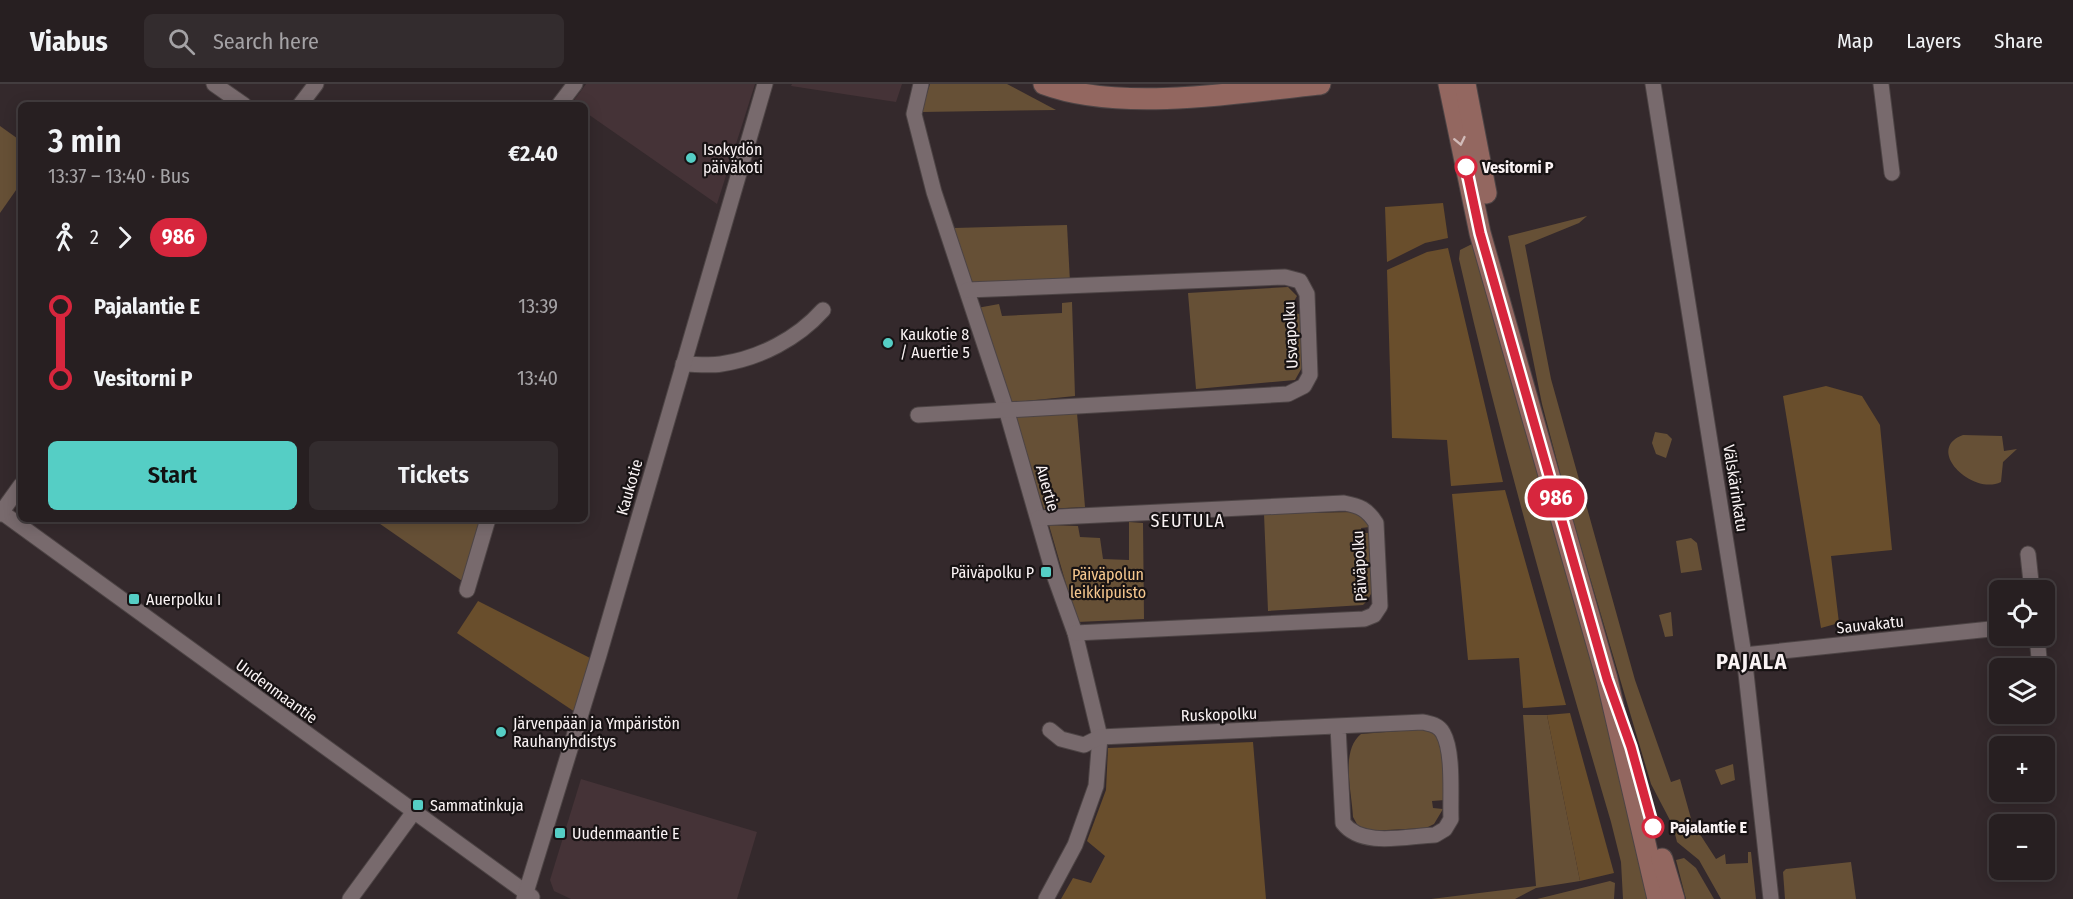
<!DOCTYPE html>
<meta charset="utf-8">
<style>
body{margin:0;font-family:"Fira Sans Condensed",sans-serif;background:#332c2e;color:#f1f3f6;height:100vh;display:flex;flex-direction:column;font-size:22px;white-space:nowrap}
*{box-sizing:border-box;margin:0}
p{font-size:20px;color:#a4a2a5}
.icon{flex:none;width:33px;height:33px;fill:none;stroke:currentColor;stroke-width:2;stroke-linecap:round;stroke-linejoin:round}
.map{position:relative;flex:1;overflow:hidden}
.sheet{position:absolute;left:18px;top:18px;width:570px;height:420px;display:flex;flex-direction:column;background:#271f21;border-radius:9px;box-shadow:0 3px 15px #0003,0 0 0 2px #433d3f}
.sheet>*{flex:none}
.badge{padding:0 12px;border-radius:20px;font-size:21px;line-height:39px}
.fabs{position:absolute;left:1989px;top:496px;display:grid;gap:12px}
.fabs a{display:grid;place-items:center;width:66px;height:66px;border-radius:9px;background:#271f21;box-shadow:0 3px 15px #0003,0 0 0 2px #433d3f;font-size:30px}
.map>.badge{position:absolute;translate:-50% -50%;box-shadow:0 0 0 3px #fff}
.legs{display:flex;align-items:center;gap:9px;height:66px;padding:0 30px;font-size:20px}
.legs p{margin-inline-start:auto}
.overview{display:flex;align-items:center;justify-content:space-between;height:102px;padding:0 30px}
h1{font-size:33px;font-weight:600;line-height:45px}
.action{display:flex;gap:12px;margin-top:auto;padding:12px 30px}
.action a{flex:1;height:69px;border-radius:9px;background:#55cec5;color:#111;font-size:24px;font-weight:600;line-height:69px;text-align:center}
.action a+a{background:#332c2e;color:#f1f3f6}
ul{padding:0 30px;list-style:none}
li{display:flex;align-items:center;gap:21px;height:72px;font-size:22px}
li i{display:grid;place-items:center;width:9px;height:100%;margin:0 8px;background:currentColor}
li i::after{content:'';width:15px;height:15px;margin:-8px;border:4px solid;border-radius:50%;background:#271f21}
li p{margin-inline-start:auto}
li:first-child i{background:linear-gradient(#0000 50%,currentColor 0)}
li:last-child i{background:linear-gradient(currentColor 50%,#0000 0)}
header{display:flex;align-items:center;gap:36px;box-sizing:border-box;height:84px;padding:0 30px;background:#271f21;border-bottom:2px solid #433d3f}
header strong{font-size:28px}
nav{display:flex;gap:33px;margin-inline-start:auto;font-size:21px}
.search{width:420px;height:54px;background:#332c2e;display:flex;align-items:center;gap:15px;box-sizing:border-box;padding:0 21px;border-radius:9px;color:#a4a2a5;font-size:22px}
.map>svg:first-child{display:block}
</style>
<header>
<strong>Viabus</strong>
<div class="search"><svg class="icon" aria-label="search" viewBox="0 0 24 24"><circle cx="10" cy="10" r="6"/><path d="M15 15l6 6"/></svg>Search here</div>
<nav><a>Map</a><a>Layers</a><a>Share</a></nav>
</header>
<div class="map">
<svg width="2073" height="815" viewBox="0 0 2073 815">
<rect width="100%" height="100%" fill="#34292c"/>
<g fill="#453337">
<path d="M586,0h169l-38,120 -132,-92v-7l-13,-2z"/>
<path d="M792,0h110l-6,18 -105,-16z"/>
<path d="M581,695l176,53 -20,67h-166l-17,-8 -4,-11z"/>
</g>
<g fill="#665036">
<path d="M930,0h77l49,26 -135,2z"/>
<path d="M0,42l21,15v42l-21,30z"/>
<path d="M1587,132l-8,7 -54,22 26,134 84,301 36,102 9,-3 12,43 24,37 9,-5 1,10 22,-1v-11h3l5,47h-35l-22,-39 -22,-18 -4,-16 -22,-42 -83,-281 -26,-99 -34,-168z"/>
<path d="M1067,141l3,57 -101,5 -15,-59z"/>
<path d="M1472,160l130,448 49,207h-28l-2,-37 -10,-40c-55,-187 -109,-373 -152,-563l1,-9z"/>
<path d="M1288,203l9,9 -6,10v7l9,1 4,50 -9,16 -99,9 -8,-96z"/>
<path d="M1072,218l3,94 -68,7 -30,-95 22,-4 3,12 60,-3v-10z"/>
<path d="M1077,329l8,94 -41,2 -31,-85 5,-10z"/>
<path d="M1655,348l12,2 5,5 -6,19 -10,-4 -4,-11z"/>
<path d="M1963,351l39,1 2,15 13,-2 -14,13 -2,20c-29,14 -77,-33 -38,-47z"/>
<path d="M1353,428l11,4 6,11 -9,1 1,5h11c0,22 8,57 -10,72l-95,6 -4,-97z"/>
<path d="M373,435h110l-18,64z"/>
<path d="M1129,438l14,1 1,96 -67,3 -28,-97 29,1 2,11 20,1 3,21 26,1z"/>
<path d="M1691,454l6,5 5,27 -21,3 -5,-32z"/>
<path d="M1671,528l2,24 -8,1 -6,-22z"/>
<path d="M1523,631h24l33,166 -44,7 -21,11h-84l105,-13z"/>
<path d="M1424,645l13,6 7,15 1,50 -13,1 1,7 10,1 -9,15 -8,4 -59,3 -9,-5 -5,-9c-1,-25 -13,-66 8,-83z"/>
<path d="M1733,680l2,16 -14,5 -6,-15z"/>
<path d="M1684,774l12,10 18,31h-28l-10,-39z"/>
<path d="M1851,778l5,37h-71l-2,-27 3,-3z"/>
<path d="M1610,797l5,2 -1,16h-77z"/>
</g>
<g fill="#694e2c">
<path d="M1443,119l5,35 -23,5 -38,19 -2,-55z"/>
<path d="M1448,164l55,234 -52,4 -4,-46 -55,-2 -5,-168 40,-18z"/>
<path d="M1826,302l36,10 18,29 12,125 -61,6 8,67 -18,5 -38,-232z"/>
<path d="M1505,406l61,215 -43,3 -4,-50 -51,2 -16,-166z"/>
<path d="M478,517l114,58 -17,53 -118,-79z"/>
<path d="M1570,629l44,160 -34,8 -33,-166z"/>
<path d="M1253,658l13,157h-205l12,-21 18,5 14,-27 -18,-15 19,-51 2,-42z"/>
</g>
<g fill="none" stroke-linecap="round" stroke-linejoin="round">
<defs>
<g id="street">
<path d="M214,0l30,21"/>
<path d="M921,0l-7,30 20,78 72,217 47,163 22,61 25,104 -4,49 -21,59 -29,54"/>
<path d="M1653,0l91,571 27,244"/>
<path d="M1881,0l11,89"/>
<path d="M300,21l16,-21"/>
<path d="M559,21l16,-21"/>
<path d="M683,280c12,0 26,2 38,0 39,-6 76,-25 102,-54"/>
<path d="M918,331l370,-21 16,-8 6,-11 -3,-81 -7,-13 -15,-4 -318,13"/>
<path d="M0,427l532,386"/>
<path d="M0,430l21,-29"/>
<path d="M1038,434l306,-15c16,3 23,6 32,20l4,83 -6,9 -10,4 -289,14"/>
<path d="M2028,470l4,37"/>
<path d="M467,506l21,-71"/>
<path d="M2037,552l3,33"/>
<path d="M1744,571l256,-27"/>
<path d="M1050,646l11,9 23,6 16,-8 323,-15c8,2 16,3 20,11 11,19 7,64 8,86l-6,10 -10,6c-28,1 -73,13 -92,-12l-5,-96"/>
<path d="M350,815l63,-86"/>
<path d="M524,815l75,-244 166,-571"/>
</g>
<g id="secondary">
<path d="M1044,0c78,29 194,8 276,0"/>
<path d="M1449,0l31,149 127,446 51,220"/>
<path d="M1465,0l21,109"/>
<path d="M1662,775l12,40"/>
</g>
</defs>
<use href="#street" stroke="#4d4445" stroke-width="17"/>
<use href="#secondary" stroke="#4d4445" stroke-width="23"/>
<use href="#street" stroke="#786a6d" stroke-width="15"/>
<use href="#secondary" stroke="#936760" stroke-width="21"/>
</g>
<defs><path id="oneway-chevron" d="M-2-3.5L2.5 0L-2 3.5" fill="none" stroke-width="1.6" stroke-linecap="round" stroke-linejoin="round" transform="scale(1.5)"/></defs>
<use stroke="#d1bbb9" href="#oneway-chevron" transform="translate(1460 57) rotate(78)"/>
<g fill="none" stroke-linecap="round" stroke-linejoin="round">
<defs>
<path id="line-1" d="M1466,83l14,66 127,446 24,68 22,80"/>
</defs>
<use href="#line-1" stroke="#fff" stroke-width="14"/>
<use href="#line-1" stroke="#d7263d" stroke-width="9"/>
</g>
<g fill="#55cec5" stroke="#181314" stroke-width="2">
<circle cx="691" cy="74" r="6"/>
<circle cx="888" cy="259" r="6"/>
<rect x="1040" y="482" width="12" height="12" rx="3"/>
<rect x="128" y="509" width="12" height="12" rx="3"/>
<circle cx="501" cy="648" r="6"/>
<rect x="412" y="715" width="12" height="12" rx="3"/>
<rect x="554" y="743" width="12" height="12" rx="3"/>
</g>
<g fill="#fff" stroke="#d7263d" stroke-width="3">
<circle cx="1466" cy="83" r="10"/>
<circle cx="1653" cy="743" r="10"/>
</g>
<g text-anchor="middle" stroke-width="4.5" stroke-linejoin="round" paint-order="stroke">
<g font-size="16" fill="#faf3f4" stroke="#181314" text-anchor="start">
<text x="703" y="71">Isokydön<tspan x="703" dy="18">päiväkoti</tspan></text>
<text x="900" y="256">Kaukotie 8<tspan x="900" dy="18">/ Auertie 5</tspan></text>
<text x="1034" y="494" text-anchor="end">Päiväpolku P</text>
<text x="146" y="521">Auerpolku I</text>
<text x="513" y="645">Järvenpään ja Ympäristön<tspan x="513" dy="18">Rauhanyhdistys</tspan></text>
<text x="430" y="727">Sammatinkuja</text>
<text x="572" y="755">Uudenmaantie E</text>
</g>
<g font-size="16" font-weight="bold" fill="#faf3f4" stroke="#181314" text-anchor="start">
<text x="1482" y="89">Vesitorni P</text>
<text x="1670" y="749">Pajalantie E</text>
</g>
<g font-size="16" fill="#faf3f4" stroke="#181314">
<text transform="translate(1290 251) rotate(-93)" y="6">Usvapolku</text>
<text transform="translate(629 403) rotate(-74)" y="6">Kaukotie</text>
<text transform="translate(1048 404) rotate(74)" y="6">Auertie</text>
<text transform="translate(1736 404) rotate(81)" y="6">Välskärinkatu</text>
<text transform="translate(1359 482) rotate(-93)" y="6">Päiväpolku</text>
<text transform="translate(1870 540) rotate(-6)" y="6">Sauvakatu</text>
<text transform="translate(277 607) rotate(36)" y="6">Uudenmaantie</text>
<text transform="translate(1219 630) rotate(-2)" y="6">Ruskopolku</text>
</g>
<g font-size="16" fill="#f7c88f" stroke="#181314">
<text x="1108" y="496">Päiväpolun<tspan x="1108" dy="18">leikkipuisto</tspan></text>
</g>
<g font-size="18" letter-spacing="1.5" fill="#faf3f4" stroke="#181314">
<text x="1188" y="443">SEUTULA</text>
</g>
<g font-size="22" font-weight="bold" letter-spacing="1.5" fill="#faf3f4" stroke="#181314">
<text x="1752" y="585">PAJALA</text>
</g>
</g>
</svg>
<div class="fabs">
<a><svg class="icon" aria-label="locate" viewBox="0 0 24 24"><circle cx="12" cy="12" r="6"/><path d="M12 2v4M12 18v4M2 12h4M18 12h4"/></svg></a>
<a><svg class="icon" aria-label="layers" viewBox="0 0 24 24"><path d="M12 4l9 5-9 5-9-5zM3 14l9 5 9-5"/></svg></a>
<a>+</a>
<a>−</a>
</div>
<b class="badge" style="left:1556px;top:414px;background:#d7263d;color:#fff">986</b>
<section class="sheet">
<div class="overview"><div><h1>3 min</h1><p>13:37 – 13:40 · Bus</p></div><b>€2.40</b></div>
<div class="legs"><svg class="icon" aria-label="walk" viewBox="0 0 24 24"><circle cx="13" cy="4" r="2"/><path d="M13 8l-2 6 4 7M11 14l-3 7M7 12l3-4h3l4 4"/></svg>2<svg class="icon" aria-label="forward" viewBox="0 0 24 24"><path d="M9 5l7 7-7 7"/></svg><b class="badge" style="background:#d7263d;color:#fff">986</b></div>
<ul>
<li><i style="color:#d7263d"></i><b>Pajalantie E</b><p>13:39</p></li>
<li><i style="color:#d7263d"></i><b>Vesitorni P</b><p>13:40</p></li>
</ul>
<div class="action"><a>Start</a><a>Tickets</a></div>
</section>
</div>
